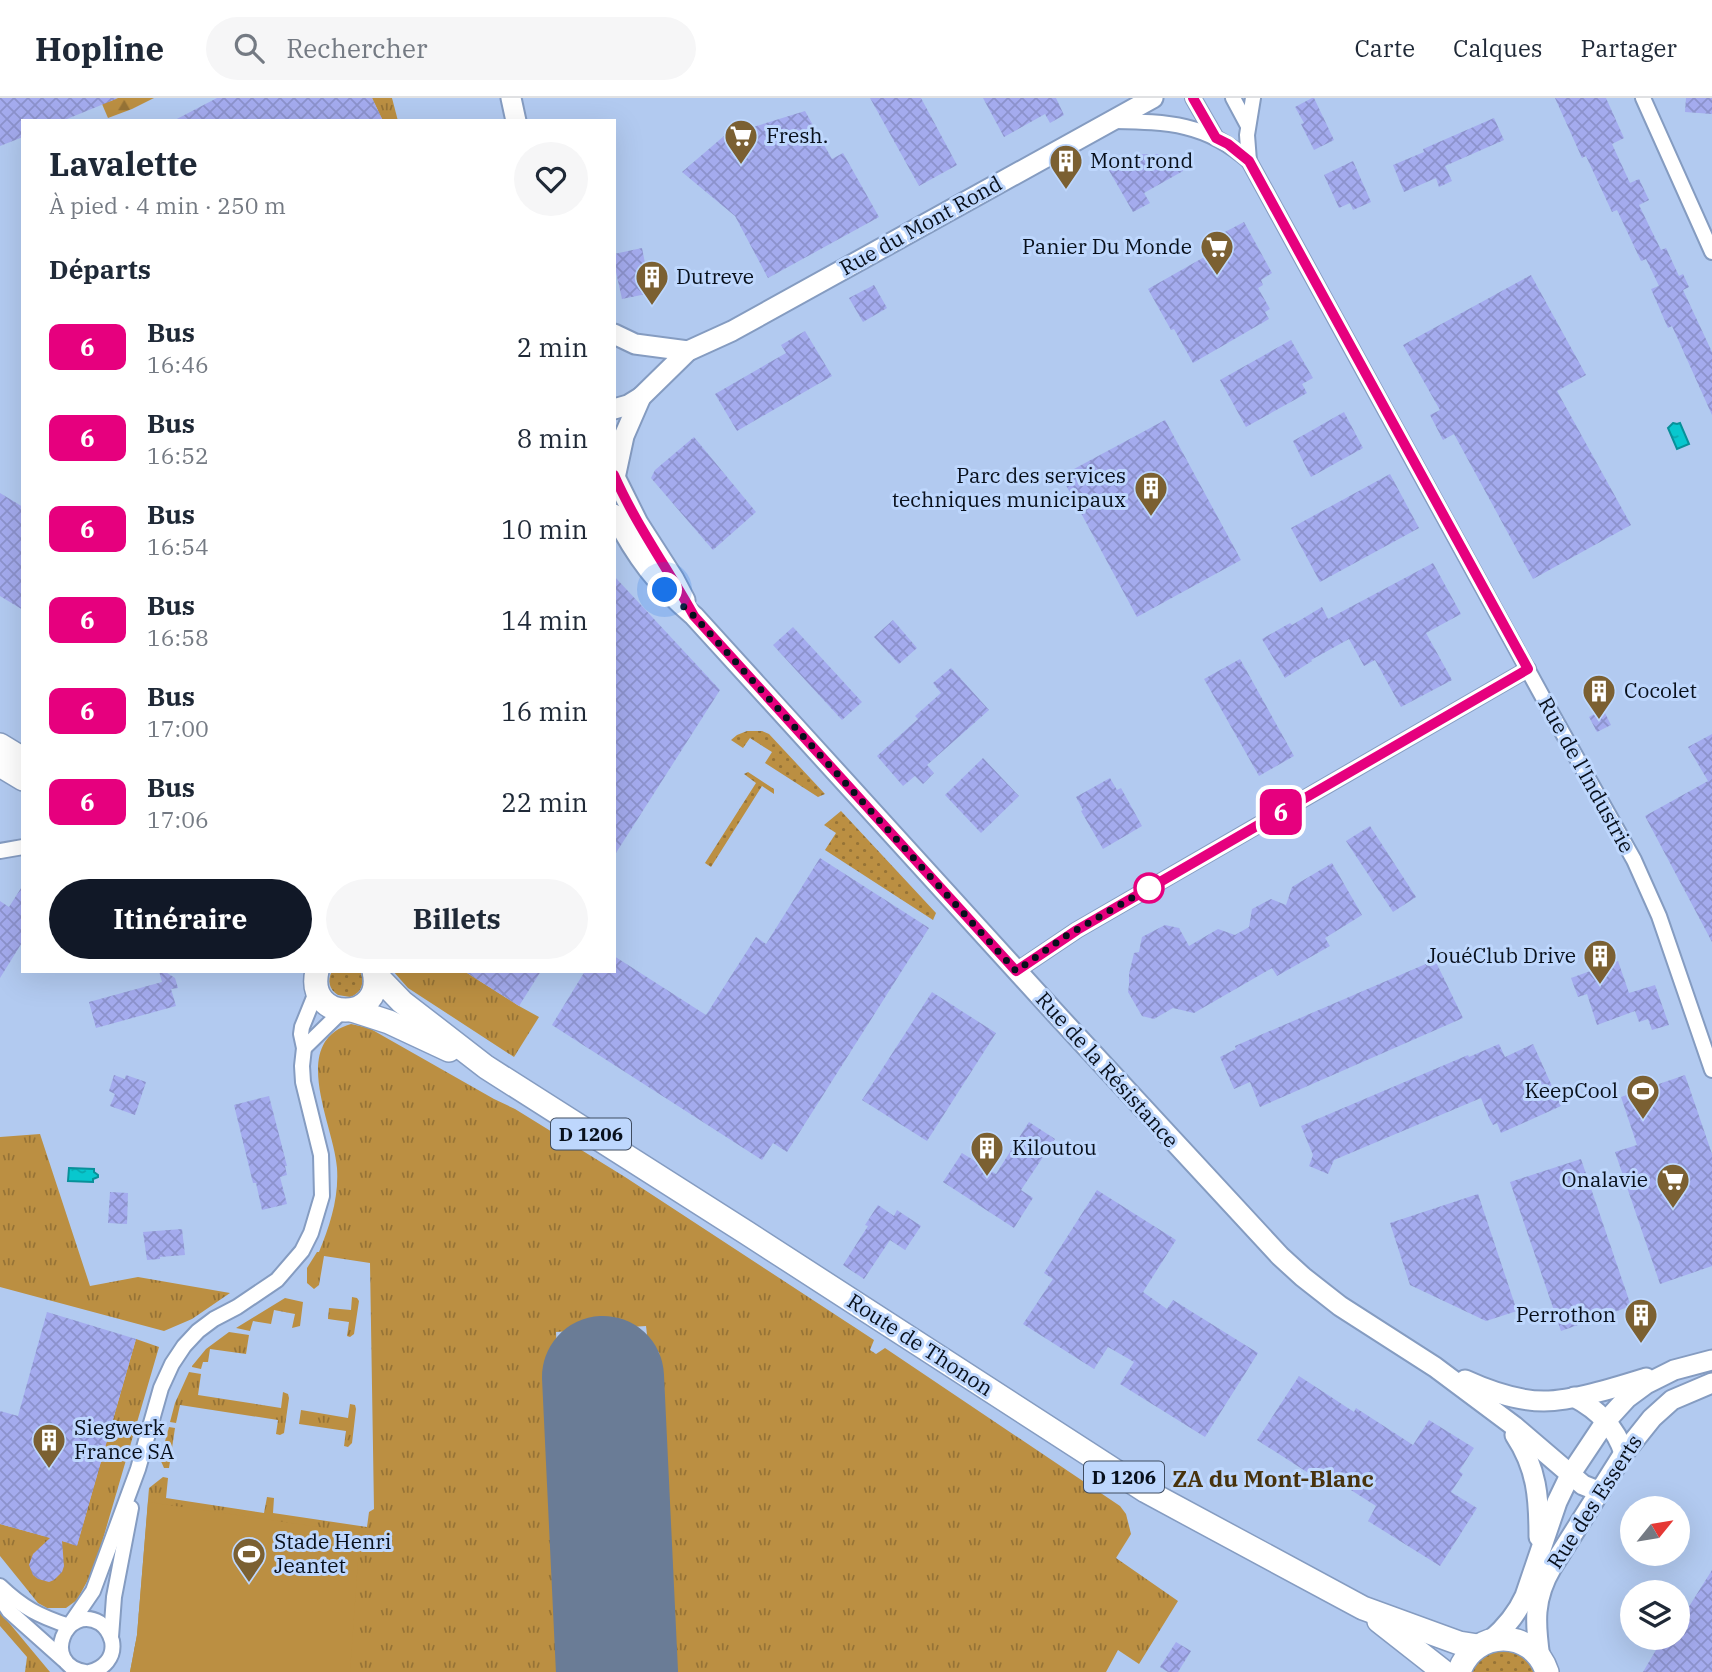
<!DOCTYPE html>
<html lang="fr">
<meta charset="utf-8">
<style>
body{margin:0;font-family:"IBM Plex Serif",serif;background:#f6f6f7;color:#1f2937;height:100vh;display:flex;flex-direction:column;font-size:26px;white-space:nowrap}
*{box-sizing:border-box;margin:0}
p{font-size:23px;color:#747a83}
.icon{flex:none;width:38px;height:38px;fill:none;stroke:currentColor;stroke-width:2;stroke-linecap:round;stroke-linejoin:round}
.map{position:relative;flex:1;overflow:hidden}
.details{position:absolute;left:21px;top:21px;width:595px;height:854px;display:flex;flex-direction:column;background:#fff;border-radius:0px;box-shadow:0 7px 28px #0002}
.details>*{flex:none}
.badge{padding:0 14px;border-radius:10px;font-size:24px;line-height:46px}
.needle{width:46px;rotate:60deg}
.fabs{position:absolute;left:1620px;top:1398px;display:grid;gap:14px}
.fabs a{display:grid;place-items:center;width:70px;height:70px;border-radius:50%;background:#fff;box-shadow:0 7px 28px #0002;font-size:35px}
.you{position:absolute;width:35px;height:35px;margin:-18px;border:5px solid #fff;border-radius:50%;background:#1a73e8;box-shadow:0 0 0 10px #1a73e833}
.map>.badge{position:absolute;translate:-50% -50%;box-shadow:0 0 0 4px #fff}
h2{padding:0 28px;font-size:26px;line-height:63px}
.round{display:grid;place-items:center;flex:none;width:74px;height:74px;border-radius:37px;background:#f6f6f7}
.overview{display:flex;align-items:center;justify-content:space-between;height:119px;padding:0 28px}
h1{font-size:33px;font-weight:800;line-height:52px}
.cta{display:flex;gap:14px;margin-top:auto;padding:14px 28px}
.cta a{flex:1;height:80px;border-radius:42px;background:#111827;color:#fff;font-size:28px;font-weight:800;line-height:80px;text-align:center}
.cta a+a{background:#f6f6f7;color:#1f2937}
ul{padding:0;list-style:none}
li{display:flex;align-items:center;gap:21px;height:91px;padding:0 28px}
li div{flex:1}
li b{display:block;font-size:26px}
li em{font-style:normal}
li .badge{min-width:77px;font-weight:700;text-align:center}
header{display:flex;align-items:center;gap:42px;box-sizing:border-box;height:98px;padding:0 35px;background:#fff;border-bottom:2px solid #e0e1e3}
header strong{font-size:33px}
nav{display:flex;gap:38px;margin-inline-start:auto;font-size:24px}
.search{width:490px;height:63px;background:#f6f6f7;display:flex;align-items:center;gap:18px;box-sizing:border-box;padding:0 24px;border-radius:38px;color:#747a83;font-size:26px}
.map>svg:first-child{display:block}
</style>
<header>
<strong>Hopline</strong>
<div class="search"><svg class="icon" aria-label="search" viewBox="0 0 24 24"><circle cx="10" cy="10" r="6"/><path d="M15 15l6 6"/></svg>Rechercher</div>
<nav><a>Carte</a><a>Calques</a><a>Partager</a></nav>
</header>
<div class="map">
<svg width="1712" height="1574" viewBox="0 0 1712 1574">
<defs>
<pattern id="grass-tufts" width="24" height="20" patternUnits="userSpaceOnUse" patternTransform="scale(1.75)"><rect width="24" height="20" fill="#bb8f42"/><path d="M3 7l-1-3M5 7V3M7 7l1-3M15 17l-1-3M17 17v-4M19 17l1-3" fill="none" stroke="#967336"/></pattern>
<pattern id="forest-firs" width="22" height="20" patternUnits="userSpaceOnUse" patternTransform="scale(1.75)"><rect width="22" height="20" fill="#bb8f42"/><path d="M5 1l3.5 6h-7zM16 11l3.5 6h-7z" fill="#967336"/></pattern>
<pattern id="garden-dots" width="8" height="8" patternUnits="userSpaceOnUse" patternTransform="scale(1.75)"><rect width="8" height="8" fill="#bb8f42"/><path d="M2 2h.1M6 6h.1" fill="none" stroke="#967336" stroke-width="1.8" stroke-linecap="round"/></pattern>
<pattern id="water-ripples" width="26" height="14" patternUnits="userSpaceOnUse" patternTransform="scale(1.75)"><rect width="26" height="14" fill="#08c7ce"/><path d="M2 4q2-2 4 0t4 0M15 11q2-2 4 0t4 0" fill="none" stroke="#07aab0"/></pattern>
<pattern id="building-cross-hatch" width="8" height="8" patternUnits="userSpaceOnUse" patternTransform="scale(1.75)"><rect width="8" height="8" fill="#a4abee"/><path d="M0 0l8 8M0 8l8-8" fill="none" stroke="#8c92cc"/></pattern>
</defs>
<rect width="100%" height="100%" fill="#b2caf0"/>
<g fill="url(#grass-tufts)">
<path d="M372,0h20l6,23h-15z"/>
<path d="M393,873h71l55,35 20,11 -25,40 -106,-69z"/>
<path d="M351,926l18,4 125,71 21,10 110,68 249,163 -4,10 6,4 9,-6 235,158 6,8 5,20 -15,24 62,43 -39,63 -21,-14 -12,22h-435l-7,-220 -10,-2c12,-34 8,-63 5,-98h-10l-3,-26 -90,6 1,21h-7l13,319h-433l7,-37 12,-147 14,-11 5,1 -2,20 98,15 3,-16 7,1 -1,15 94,14 2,-15 5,-3 -4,-246 -46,-7 -5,29 -5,4 -7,-6v-15l10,-16h2c11,-27 20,-54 18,-84 -3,-43 -49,-126 14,-144z"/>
<path d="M40,1036l50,152 48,-9 92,16 -38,26 -28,12 -164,-44v-150z"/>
<path d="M352,1199l5,1 2,3 -5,33 -4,3 -3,-1 2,-14 -21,-3 1,-11 22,2z"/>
<path d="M285,1200l18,4 -3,24 -8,2 3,-14 -21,-4 -3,14 -18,-3 -3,10 -14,-3z"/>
<path d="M229,1234l20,3 -3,19 -36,-5 -2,13h-5l-2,7 -9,-2v-1l14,-17z"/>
<path d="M136,1241l23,8 -61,209 -9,22 -12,22 -11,8h-19l-9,-5 -38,-47v-32l77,21z"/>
<path d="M189,1274l12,2 -3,21 83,13 2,-16 5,2 1,4 -5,35 -4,2 -4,-1 2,-14 -98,-15 -4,18 -6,-1 5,-19z"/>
<path d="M350,1306l5,1 1,4 -4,34 -4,4 -4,-1 2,-15 -47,-7 2,-14 47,8z"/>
<path d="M169,1329l6,1 -6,40h-5l-4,-9z"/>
<path d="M0,1514l50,60h-25l2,-15 -27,-31z"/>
</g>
<path fill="url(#forest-firs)" d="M118,0h36l-22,11 -24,9 -6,-14z"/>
<path fill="#bb8f42" d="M148,1404l212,31 -10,139h-220l7,-37z"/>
<g fill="url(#garden-dots)">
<path d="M747,633h15l7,3 56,60 -7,3 -53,-34 7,-11 -22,-14 -7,10 -12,-8 6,-5z"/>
<path d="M748,674l26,17v5l-12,-8 -51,81 -6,-4 51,-80 -12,-9z"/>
<path d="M841,713l95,102 -3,7 -108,-70 11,-17 -12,-8z"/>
<path d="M332,873h28c5,11 2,22 -10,26l-12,-2c-9,-6 -11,-14 -6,-24z"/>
<path d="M1499,1551c19,3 28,5 37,23h-66l12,-16z"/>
</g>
<g fill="url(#water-ripples)" stroke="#089099" stroke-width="2">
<path d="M1673,325l4,1 3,-1 9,21 -12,5 -9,-21z"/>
<path d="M69,1070l25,1v3l4,3v2l-5,2v3l-25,-1z"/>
</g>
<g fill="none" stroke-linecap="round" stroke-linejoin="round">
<path stroke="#6a7c96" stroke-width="122" d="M603,1279l14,295"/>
</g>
<g fill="url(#building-cross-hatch)">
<path d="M0,0h116v1l-54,22h-39v16l-23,9z"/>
<path d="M217,0h155l11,23h-210z"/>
<path d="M870,0h51l36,67 -38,21z"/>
<path d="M983,0h73l8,17 -14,8 -5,-9 -41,23z"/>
<path d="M1312,0h2l20,42 -20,10 -13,-26 3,-1 -9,-16z"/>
<path d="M1555,0h51l18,40 -12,6 18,39 9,-4 10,21 -10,5 22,45 5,-2 13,28 4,-2 6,13 -6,3 29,62v63l-40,-89 -4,2 -17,-39 8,-3 -13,-27 -5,2 -24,-51 -5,2 -26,-56 -4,2z"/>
<path d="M1686,0h26v16l-27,-2z"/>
<path d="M805,13l27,48 11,-6 36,64 -111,61 -33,-62 -53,-44 42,-36z"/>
<path d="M1494,20l10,22 -59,26 7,15 -13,6 -3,-9 -32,14 -11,-27 31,-13 -1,-3z"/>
<path d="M1139,56h17l19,2 8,15 -39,22 6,10 -17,9 -26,-45 17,-10z"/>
<path d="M1353,63l18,41 -18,8 -3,-7 -11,5 -15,-33z"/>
<path d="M1244,124l28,51 -11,7 2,5 -5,3 12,21 -5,3 4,7 -76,44 -19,-34 -3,1 -23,-41 81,-46 -6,-10z"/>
<path d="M642,150l9,45 -29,6 -8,-36v-9z"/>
<path d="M1531,177l55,100 -29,16 74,134 -98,54 -79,-145 -11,6 -13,-25 10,-5 -37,-65z"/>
<path d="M874,187l13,23 -24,14 -14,-24z"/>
<path d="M805,233l27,45 -95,55 -22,-37 71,-41 -5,-8z"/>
<path d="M1291,242l22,38 -11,6 5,9 -61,34 -26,-47z"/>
<path d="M1344,314l19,36 -52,29 -18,-36z"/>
<path d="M1165,322l76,140 -104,57 -76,-141z"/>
<path d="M694,339l62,75 -43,38 -62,-72 4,-8z"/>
<path d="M1390,376l29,54 -99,54 -29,-54z"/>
<path d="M0,395l23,14v103l-23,-14z"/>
<path d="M1433,465l28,51 -35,19 26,47 -51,27 -26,-47 -11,6 -15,-27 -38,21 1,1 -27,17 -23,-39 28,-16 2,2 30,-18 6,12z"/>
<path d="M614,478l106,114 -106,166z"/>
<path d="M893,522l24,28 -18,16 -25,-27z"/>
<path d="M793,529l69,75 -20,18 -69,-75z"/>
<path d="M1240,561l54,97 -35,20 -55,-97z"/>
<path d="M951,570l38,42 -62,55 7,8 -11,11 -8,-8 -12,10 -26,-30 41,-37 -3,-3 26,-23 -8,-10z"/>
<path d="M1603,611l8,16 -14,7 -8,-15z"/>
<path d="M1712,636v208l-67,-126 63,-35 -20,-34z"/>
<path d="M983,660l36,38 -38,37 -36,-38z"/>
<path d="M1110,680l7,12 4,-2 21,38 -39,23 -22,-38 2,-1 -7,-13z"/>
<path d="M1370,728l46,71 -23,15 -47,-71z"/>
<path d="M820,760l109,70 -142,224 -14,-9 -11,17 -210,-135 33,-54h29v-15l92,59 50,-78 10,7z"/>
<path d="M1332,765l30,52 -37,23 5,8 -53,30 -5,-8 -78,45 -21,-5 -19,11 -12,-3 -14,-24 1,-7v-11l5,-21 5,-1 3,-15 23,-12 14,3 10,18 29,-17 17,6 14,-8 3,-18 19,-10 15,6 6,-18z"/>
<path d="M23,787v56l-23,37v-77l9,6z"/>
<path d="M1435,862l28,58 -203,89 -10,-25 -16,7 -14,-32 16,-8 -1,-3z"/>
<path d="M1618,863l11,32 26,-8 14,40 -17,5 -4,-11 -9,3 -4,-11 -38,14 -10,-31 -9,3 -7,-19z"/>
<path d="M159,873h5l11,7 3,10 -7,1 5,17 -80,22 -7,-26 73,-20z"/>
<path d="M464,873h77l-22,35z"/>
<path d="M932,894l64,41 -69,108 -65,-41z"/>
<path d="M1499,946l6,13 28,-13 28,62 -60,27 -4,-10 -4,2 -4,-7 -8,-20 -147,62 -6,14 -19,-8 4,-11 -12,-29 167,-71 1,2z"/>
<path d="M114,977l11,4 1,-4 20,7 -11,33 -25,-9 5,-12 -6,-3z"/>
<path d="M1685,977l27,79v112l-52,18 -45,-132 22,-7 -16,-48z"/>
<path d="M269,998l18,70h-2l2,9 -7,2 7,27 -25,6 -6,-27h-3l-19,-78z"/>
<path d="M1029,1024l26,17 -34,51 12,8 -19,30 -71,-46 19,-29 34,21z"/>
<path d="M1581,1061l50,147 -70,25 -51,-149z"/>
<path d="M1097,1092l79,50 -33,52 24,17 6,-9 85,53 -53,84 -85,-53 14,-22 -26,-15 -14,22 -71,-45 30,-45 -9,-6z"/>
<path d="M110,1094l18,1 -1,31 -19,-1z"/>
<path d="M1478,1096l39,117 -31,10 -76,-36 -20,-62z"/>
<path d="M878,1107l16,11 3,-6 24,16 -16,24 -15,-10 -26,39 -21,-14 25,-39 -3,-1z"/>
<path d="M182,1131l3,26 -25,2v2l-13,1 -4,-28z"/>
<path d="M47,1214l89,27 -59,207 -15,-5 2,25 -2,6 -8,8 -5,2 -11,-3 -5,-4 -4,-10 4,-11 17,-16 -50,-14v-113l18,5z"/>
<path d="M1299,1278l55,36 2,-4 57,37 16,-25 45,28 -15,23 4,3 -12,18 26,16 -37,58 -72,-45 8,-15 -58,-37 -5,7 -56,-36z"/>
<path d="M1712,1472v102h-69l20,-34h15v-14z"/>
<path d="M1176,1544l15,9 -13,21h-10l-8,-5z"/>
</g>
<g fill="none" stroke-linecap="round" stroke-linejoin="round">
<defs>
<g id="street">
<path d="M1193,0l23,40"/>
<path d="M1233,0l15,28"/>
<path d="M1643,0l69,154"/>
<path d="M1114,23c54,1 92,2 135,40l303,553 82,146 25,56 53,154"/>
<path d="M1249,63l-2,-26 6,-37"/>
<path d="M0,753l23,-4"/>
<path d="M1016,873l61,-41 451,-261"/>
<path d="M304,950l38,-37"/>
<path d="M0,1488c23,22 39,30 69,40l24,-35 45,-122 23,-81 11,-24 12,-18 14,-15 16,-12 23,-12 40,-27 25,-29 9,-18 11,-37 -1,-41 -18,-73 -1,-16 2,-18 -3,-14 1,-7 15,-37"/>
<path d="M0,1500l9,13 55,49"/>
<path d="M111,1539l3,-40 17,-89"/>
<path d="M85,1574c-45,-8 -19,-69 15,-49 6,4 10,11 12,18 3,16 -8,28 -23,31"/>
</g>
<g id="secondary">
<path d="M511,0l5,23"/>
<path d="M614,236l21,10 53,7"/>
<path d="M614,311l14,-4 13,-8"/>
<path d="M614,377l24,48 36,56 11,21"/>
<path d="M615,380l9,-42 17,-39 47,-46 44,-20 421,-233"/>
<path d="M614,416c22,43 43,71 80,102l364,400 222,240 23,21 37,29 95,61 79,59 69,59 10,4 8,1"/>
<path d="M1465,1282c24,11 52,21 79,21 29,0 73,-14 102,-23"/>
<path d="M1574,1299c23,12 42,31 50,56"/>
<path d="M1515,1337c22,33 24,63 24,102"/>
<path d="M1490,1543c15,-13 27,-27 35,-45l32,-94 13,-27 36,-54 21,-23 19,-14 28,-14 38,-10"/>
<path d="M1540,1560c-5,-35 -7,-59 12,-91l72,-114 28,-35 20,-18 40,-17"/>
</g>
<g id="primary">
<path d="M0,647l23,14"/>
<path d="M0,667l23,14"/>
<path d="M317,873c-12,52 69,52 57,0"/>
<path d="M375,876l27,28 84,65 261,166 399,258 217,117 96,35 19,3"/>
<path d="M352,912l37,12 60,28"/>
<path d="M1379,1523l65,51"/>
<path d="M1459,1574c15,-44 74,-44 88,0"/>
</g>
</defs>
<use href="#street" stroke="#859cc1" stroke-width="18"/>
<use href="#secondary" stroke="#859cc1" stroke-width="23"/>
<use href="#primary" stroke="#859cc1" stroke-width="26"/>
<use href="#street" stroke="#fff" stroke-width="14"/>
<use href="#secondary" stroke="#fff" stroke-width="19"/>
<use href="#primary" stroke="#fff" stroke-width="23"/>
</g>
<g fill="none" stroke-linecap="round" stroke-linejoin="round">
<defs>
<path id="line" d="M614,377c22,50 54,94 80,141l322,355 61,-41 451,-261 -279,-508 -21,-17 -12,-6 -23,-40"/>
</defs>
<use href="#line" stroke="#fff" stroke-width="16"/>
<use href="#line" stroke="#e6007e" stroke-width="10"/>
<path stroke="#08101c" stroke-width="7" stroke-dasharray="0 12.6" d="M665,492l29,26 322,355 50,-35 83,-48"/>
</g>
<defs>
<symbol id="supermarket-pin" viewBox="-11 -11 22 30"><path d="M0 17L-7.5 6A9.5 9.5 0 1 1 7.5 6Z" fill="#7b6032" stroke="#bed7fd"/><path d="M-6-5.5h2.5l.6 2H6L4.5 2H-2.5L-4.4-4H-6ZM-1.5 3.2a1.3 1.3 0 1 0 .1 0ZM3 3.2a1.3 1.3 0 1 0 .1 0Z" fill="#fff"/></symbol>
<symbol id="building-pin" viewBox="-11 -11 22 30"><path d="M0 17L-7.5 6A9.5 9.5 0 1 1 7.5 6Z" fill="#7b6032" stroke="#bed7fd"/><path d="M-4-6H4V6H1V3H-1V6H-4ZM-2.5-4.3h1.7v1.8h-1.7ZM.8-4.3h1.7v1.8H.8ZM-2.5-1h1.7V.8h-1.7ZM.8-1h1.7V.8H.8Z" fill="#fff"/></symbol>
<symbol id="stadium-pin" viewBox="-11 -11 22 30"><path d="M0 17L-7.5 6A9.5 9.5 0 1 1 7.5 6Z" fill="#7b6032" stroke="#bed7fd"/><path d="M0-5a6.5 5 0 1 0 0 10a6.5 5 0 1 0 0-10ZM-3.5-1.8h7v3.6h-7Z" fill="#fff"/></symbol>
</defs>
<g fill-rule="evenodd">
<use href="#supermarket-pin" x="722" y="19" width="38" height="52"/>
<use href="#building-pin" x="1047" y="44" width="38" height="52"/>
<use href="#supermarket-pin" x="1198" y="130" width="38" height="52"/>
<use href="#building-pin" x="633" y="160" width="38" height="52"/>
<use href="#building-pin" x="1132" y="371" width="38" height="52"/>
<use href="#building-pin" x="1580" y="574" width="38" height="52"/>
<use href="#building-pin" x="1581" y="839" width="38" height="52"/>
<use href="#stadium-pin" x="1624" y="974" width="38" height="52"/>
<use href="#building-pin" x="968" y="1031" width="38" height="52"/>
<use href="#supermarket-pin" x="1654" y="1063" width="38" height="52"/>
<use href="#building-pin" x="1622" y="1198" width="38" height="52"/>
<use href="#building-pin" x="30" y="1323" width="38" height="52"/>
<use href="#stadium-pin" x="230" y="1437" width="38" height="52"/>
</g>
<circle fill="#fff" stroke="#e6007e" stroke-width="3.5" cx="1149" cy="790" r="14"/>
<g text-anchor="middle" stroke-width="6" stroke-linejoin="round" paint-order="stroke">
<g fill="#bed7fd" stroke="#3f4c60" stroke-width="2">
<rect x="551" y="1020.5" width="80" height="31" rx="5"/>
<rect x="1084" y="1363.5" width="80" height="31" rx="5"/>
</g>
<g font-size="19" font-weight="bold" fill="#08101c">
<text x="591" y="1043">D 1206</text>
<text x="1124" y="1386">D 1206</text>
</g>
<g font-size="21" fill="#08101c" stroke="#bed7fd" text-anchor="start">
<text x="766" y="45">Fresh.</text>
<text x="1090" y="70">Mont rond</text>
<text x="1192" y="156" text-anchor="end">Panier Du Monde</text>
<text x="676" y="186">Dutreve</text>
<text x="1126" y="385" text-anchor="end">Parc des services<tspan x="1126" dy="24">techniques municipaux</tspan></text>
<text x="1624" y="600">Cocolet</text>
<text x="1576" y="865" text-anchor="end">JouéClub Drive</text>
<text x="1618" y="1000" text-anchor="end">KeepCool</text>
<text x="1012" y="1057">Kiloutou</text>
<text x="1648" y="1089" text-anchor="end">Onalavie</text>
<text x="1616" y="1224" text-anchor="end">Perrothon</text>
<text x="74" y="1337">Siegwerk<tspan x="74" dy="24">France SA</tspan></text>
<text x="274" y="1451">Stade Henri<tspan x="274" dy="24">Jeantet</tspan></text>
</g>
<g font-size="21" fill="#08101c" stroke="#bed7fd">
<text transform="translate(921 128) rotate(-29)" y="7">Rue du Mont Rond</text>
<text transform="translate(1586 677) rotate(61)" y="7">Rue de l'Industrie</text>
<text transform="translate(1107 972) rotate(48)" y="7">Rue de la Résistance</text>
<text transform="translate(920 1247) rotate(33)" y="7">Route de Thonon</text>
<text transform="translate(1595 1404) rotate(-57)" y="7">Rue des Esserts</text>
</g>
<g font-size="23" font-weight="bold" fill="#48330d" stroke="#bed7fd">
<text x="1273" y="1389">ZA du Mont-Blanc</text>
</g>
</g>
</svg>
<div class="fabs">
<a><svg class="needle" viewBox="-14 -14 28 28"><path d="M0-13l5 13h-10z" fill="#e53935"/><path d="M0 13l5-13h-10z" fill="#747a83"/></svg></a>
<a><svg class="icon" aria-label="layers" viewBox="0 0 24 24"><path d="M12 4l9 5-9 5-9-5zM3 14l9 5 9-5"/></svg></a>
</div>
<div class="you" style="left:665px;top:492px"></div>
<b class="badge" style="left:1281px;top:714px;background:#e6007e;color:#fff">6</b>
<section class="details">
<div class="overview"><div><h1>Lavalette</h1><p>À pied · 4 min · 250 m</p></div><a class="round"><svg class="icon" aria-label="heart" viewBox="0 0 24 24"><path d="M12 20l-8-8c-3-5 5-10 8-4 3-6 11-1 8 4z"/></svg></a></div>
<h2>Départs</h2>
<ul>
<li><span class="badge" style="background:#e6007e;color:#fff">6</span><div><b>Bus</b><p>16:46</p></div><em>2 min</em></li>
<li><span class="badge" style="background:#e6007e;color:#fff">6</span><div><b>Bus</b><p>16:52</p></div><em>8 min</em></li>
<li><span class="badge" style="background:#e6007e;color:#fff">6</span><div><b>Bus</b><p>16:54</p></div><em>10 min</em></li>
<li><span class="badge" style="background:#e6007e;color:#fff">6</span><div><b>Bus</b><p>16:58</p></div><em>14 min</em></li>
<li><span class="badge" style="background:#e6007e;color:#fff">6</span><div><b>Bus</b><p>17:00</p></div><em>16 min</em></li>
<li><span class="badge" style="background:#e6007e;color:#fff">6</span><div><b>Bus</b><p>17:06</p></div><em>22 min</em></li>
</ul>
<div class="cta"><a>Itinéraire</a><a>Billets</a></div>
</section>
</div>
